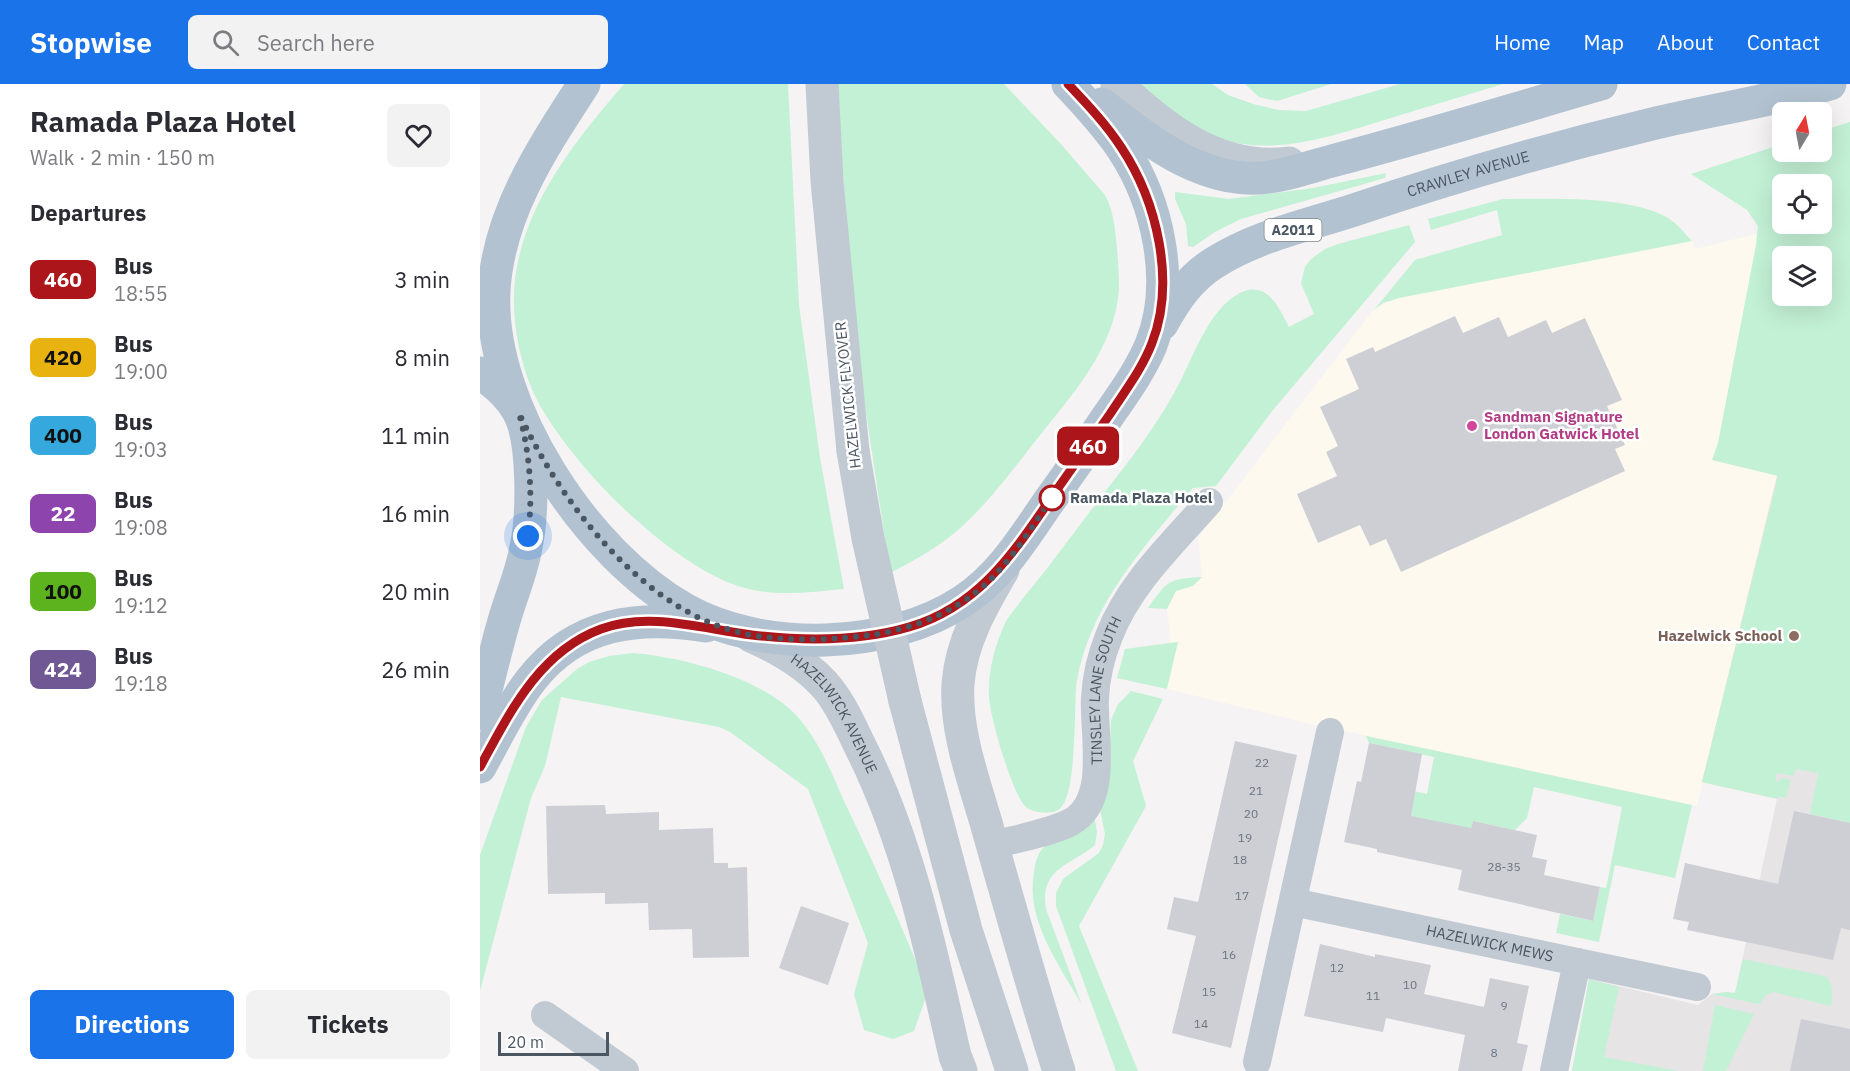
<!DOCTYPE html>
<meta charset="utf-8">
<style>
body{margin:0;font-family:"IBM Plex Sans",sans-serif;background:#f2f2f3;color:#2b2b33;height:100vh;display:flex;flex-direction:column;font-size:22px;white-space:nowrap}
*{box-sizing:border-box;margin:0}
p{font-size:20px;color:#7c7c81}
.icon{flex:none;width:33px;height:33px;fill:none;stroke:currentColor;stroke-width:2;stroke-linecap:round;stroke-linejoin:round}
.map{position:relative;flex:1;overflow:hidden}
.sheet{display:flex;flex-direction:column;background:#fff;width:480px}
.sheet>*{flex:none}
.badge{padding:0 12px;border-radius:9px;font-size:21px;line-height:39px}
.needle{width:39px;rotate:10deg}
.tools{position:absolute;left:1292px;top:18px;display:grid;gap:12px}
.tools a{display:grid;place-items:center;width:60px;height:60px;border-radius:9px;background:#fff;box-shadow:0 6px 24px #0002;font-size:30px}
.scale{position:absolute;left:18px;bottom:15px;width:111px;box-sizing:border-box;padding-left:6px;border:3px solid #4a5661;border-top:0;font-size:16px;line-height:21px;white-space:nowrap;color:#4a5661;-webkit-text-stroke:4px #fff;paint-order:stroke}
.you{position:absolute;width:30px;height:30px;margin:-15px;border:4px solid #fff;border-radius:50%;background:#1a73e8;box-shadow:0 0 0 9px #1a73e833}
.map>.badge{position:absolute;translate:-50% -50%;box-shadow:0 0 0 3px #fff}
h2{padding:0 30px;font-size:22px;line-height:54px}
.round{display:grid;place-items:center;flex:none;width:63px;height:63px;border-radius:9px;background:#f2f2f3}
.summary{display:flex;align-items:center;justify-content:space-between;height:102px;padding:0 30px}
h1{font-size:28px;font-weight:700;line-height:45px}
.cta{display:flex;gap:12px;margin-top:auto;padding:12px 30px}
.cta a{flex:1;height:69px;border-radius:9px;background:#1a73e8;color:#fff;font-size:24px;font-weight:700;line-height:69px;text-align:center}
.cta a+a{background:#f2f2f3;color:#2b2b33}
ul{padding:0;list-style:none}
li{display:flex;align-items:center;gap:18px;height:78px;padding:0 30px}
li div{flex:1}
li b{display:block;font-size:22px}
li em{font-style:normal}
li .badge{min-width:66px;font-weight:700;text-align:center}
header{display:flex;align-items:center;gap:36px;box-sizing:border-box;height:84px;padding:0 30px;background:#1a73e8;color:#fff}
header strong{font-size:28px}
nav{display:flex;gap:33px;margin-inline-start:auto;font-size:21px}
.search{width:420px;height:54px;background:#f2f2f3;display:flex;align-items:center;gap:15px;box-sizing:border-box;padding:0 21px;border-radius:9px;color:#7c7c81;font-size:22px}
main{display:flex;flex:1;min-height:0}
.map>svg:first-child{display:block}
</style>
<header>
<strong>Stopwise</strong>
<div class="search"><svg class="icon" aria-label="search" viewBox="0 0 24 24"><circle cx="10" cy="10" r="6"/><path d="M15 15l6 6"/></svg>Search here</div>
<nav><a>Home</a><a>Map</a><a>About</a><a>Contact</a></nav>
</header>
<main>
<section class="sheet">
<div class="summary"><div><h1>Ramada Plaza Hotel</h1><p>Walk · 2 min · 150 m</p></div><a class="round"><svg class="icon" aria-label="heart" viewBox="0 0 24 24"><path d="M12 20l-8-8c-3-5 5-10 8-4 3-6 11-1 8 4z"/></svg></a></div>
<h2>Departures</h2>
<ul>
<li><span class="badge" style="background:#ac151a;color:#fff">460</span><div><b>Bus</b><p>18:55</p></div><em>3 min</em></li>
<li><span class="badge" style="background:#e8b210;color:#111">420</span><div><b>Bus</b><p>19:00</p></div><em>8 min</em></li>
<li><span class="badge" style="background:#35a9de;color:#111">400</span><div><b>Bus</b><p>19:03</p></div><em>11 min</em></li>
<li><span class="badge" style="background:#8e44ad;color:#fff">22</span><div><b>Bus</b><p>19:08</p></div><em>16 min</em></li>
<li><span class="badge" style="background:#5cb31e;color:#111">100</span><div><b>Bus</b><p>19:12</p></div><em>20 min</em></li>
<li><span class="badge" style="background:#705894;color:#fff">424</span><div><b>Bus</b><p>19:18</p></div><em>26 min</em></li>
</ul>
<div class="cta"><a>Directions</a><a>Tickets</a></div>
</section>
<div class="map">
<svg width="1370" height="987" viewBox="0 0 1370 987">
<rect width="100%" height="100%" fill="#f5f3f3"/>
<path fill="#fdf9ef" d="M1279,149l-41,211 -6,16 66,15 -81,331 -390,-83 -140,-34 10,-47 -6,1 -4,-34 9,-18 17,-5 9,-9 -4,-39 172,-224 8,-8 21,-8 293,-57 3,8z"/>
<path fill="#e6e4e5" d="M1370,124v863h-278l17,-92 109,26 14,-11 14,-2 9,1 42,-194 -75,-17 119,-486v-72z"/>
<g fill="#c3f1d5" fill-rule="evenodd">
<path d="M144,0h164l11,221 21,153 24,131c-33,3 -66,8 -99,-1 -73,-19 -185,-132 -214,-201 -13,-32 -20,-73 -16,-107 9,-77 61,-140 109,-196z"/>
<path d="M356,0h168l56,59 45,52c9,17 10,34 12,53 1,13 2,27 2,41 -4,59 -47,106 -82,150 -26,33 -52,69 -85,96 -19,15 -40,27 -62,38l-33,-221z"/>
<path d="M657,0h75l16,11 25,9 26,6 27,1 94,-27h103c-36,11 -73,22 -109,33 -56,17 -116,40 -174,22 -33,-10 -57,-33 -83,-55z"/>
<path d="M765,0h86l-54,17 -18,-4z"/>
<path d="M1370,38v701l-40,-9 8,-41 -22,-4 -3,7 -16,-3 -2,10 7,-5 9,2 -5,18 -8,-2v3l-76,-17 76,-306 -66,-16 6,-17 38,-198 2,-19 -11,-16 -56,-36 91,-30v8h39v-21zM1302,100h39v40h-39zM1302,172h39v40h-39z"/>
<path d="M906,89l-1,5 -144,41 -26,13 -22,15 -5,-1 -2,-22 -11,-25v-7l54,7 84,-11z"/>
<path d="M1023,115c45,0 127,-4 165,19 10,6 16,15 24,23l-293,57 -16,5 -9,7 41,-50 87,-25 -5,-25 -66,20 -3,-11z"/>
<path d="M929,141l6,17 -142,168 -57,76 -23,2c-48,58 -102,115 -116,192 -4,22 2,124 -21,131 -8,3 -23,2 -30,-4 -13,-10 -37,-93 -37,-111 -1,-26 6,-51 17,-75 12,-17 26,-34 39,-50 22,-29 44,-58 66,-87 27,-34 52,-68 71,-106 13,-27 32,-77 63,-87 25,-8 35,20 44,36l25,-13 -13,-31 4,-16 6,-8 14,-10 13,-5z"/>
<path d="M722,493l-9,9 -17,5 -9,18 -19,-1c20,-28 20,-29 54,-31z"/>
<path d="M698,558l-11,47 -50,-11 8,-29z"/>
<path d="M153,569c49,4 124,24 160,59 25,25 38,60 52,91 30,63 57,123 83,188l-14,40 -21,8 -29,-9 -10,-36 14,-51 -60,-154 -78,-57 -11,-5 -158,-30 -16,69 -14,32 -51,193v-136l46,-128 16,-27 35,-31 12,-7 20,-6z"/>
<path d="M651,607l32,8 -30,62 13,45 -67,120 59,145h-22l-60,-165v-13l7,-14 36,-26 4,-8 2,-11 -5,-25 8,-20 3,-69 7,-16z"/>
<path d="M886,652l326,69 -17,73 -60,-13 -16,77 -43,-9 4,-19 33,7 7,-34 6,1 2,-9 14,-72 -88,-20 -7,31 -12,12 -42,-9 -2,8 -67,-14 5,-25 18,4 7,-37 -65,-14z"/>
<path d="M614,730l3,18 -2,13c-25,21 -58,24 -48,67l35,93c-22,-39 -57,-86 -48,-132 1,-9 3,-19 10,-26 10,-12 36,-24 50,-33z"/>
<path d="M1263,875l82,17c9,7 8,19 6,30l-58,-14 -7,3 -7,9 -47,-10 14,-2 9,1z"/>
<path d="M1109,895l30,8 -15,70 75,14h-107z"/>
<path d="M1235,921l39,9 -28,57h-23z"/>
</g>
<g fill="#cdcfd5">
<path d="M975,232l8,17 36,-16 9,20 38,-17 6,13 33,-15 37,82 -15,6 18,39 -10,4 10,22 -224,101 -15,-33 -16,7 -10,-21 -42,18 -21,-49 40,-18 -11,-24 12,-6 -18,-39 39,-18 -13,-30 27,-12 2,5z"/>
<path d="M755,657l62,14 -66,293 -59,-15 24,-97 -29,-7 7,-32 24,5z"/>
<path d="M889,659l53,11 -11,62 60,12 2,-7 64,14 -5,22 15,3 -3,15 56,12 -7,34 -135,-31 4,-20 -85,-18v-3l-33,-7 13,-61 4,1z"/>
<path d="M125,721l1,9 53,-2v18l54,-2 1,35h14v5l19,-1 2,90 -56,1 -1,-29 -43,1 -1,-27 -43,1v-11l-57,1 -2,-88z"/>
<path d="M1314,727l56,12v107l-9,-2 -8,32 -146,-30 2,-8 -16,-3 12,-56 93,21z"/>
<path d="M321,822l48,17 -21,62 -49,-17z"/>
<path d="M840,860l55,13v-3l56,11 -7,29 60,13 6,-29 39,8 -12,57 11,2 -6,26h-64l7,-36 -79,-17 -3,14 -79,-16z"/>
<path d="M1321,935l49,10v42h-60z"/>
</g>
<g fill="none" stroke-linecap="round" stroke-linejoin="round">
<g stroke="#c1cad2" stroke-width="28">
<path id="s1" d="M512,761c23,-6 58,-12 79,-23 39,-21 22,-88 24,-124 1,-21 6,-42 14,-62 20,-52 64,-93 100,-134"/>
<path id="s2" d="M813,818l284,60 -23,109"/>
<path d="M1097,878l120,25"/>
<path d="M65,931l80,56"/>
<path d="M777,978l73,-330"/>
</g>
<g stroke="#c1cad2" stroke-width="33">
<path d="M342,0l5,97 26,270"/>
<path d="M637,0c47,45 102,88 172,79"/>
<path d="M523,486c-21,36 -42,72 -45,114 -3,47 16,97 29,142 23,82 46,164 72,245"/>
<path id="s3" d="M271,552c30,13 58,29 78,54 13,17 22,37 31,56 49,97 71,205 95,310l6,15"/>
<path d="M425,617l61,229 46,141"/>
</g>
<g stroke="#b3c2d1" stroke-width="33">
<path d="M104,0c-41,63 -86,130 -90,207 -6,115 93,264 192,319 77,43 203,40 277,-9 37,-24 60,-62 84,-97 21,-29 41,-58 61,-88 16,-23 32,-45 43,-71 25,-62 7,-143 -29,-197 -16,-23 -35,-44 -54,-64"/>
<path d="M622,20c39,31 83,66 134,73 35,6 74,-11 107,-19 86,-23 172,-49 258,-74"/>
<path id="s4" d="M682,240c13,-24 28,-46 52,-61 42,-27 94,-38 140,-53 98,-33 198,-62 298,-86 59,-14 119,-23 178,-40"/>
<path d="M0,289c15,10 29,22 38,38 16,28 15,104 8,136 -4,25 -15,49 -22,74 -9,31 -16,62 -24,93"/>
<path d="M0,683c16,-29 31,-61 51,-87 45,-58 108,-65 175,-54"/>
</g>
<path stroke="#c1cad2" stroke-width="33" d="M373,367l15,87 37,163"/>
</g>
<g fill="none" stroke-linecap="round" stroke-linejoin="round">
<defs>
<path id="line" d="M0,683c30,-55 59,-115 121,-138 48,-18 102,0 151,6 52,6 106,7 157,-8 72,-21 107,-78 147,-136 18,-26 36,-51 54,-77 15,-23 32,-45 42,-71 24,-62 5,-142 -31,-196 -15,-23 -34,-43 -53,-63"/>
</defs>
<use href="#line" stroke="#fff" stroke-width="14"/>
<use href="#line" stroke="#ac151a" stroke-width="9"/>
<path stroke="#4a5661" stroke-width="6" stroke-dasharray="0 10.8" d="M48,452c5,-42 2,-82 -9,-123 41,89 125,200 227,221 30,6 64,6 95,4 51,-3 99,-16 139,-49 30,-25 51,-61 73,-93l-1,2"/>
</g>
<circle fill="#d1479c" stroke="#fff" stroke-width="2" cx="992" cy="342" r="6"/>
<circle fill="#fff" stroke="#ac151a" stroke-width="3" cx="572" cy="414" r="12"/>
<circle fill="#8d6e63" stroke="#fff" stroke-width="2" cx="1314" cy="552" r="6"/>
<g text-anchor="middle" stroke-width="5" stroke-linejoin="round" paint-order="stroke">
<g font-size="12" fill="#6b747e">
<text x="782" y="683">22</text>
<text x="776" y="711">21</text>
<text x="771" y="734">20</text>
<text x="765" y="758">19</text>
<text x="760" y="780">18</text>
<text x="1024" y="787">28-35</text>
<text x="762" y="816">17</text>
<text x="749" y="875">16</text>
<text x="857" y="888">12</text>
<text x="930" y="905">10</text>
<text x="729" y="912">15</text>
<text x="893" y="916">11</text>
<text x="1024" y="926">9</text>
<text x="721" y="944">14</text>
<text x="1014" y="973">8</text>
</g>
<rect fill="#fff" stroke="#808990" stroke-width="1.5" x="784.5" y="135" width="57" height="22" rx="4.5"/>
<g font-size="14" font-weight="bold" fill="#4a5661">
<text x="813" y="151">A2011</text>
</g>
<g font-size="15" fill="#4a5661" stroke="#fff">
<text dy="5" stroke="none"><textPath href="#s4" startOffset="351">CRAWLEY AVENUE</textPath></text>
<text transform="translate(368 311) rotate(-96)" y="5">HAZELWICK FLYOVER</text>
<text dy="5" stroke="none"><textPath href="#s1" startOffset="224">TINSLEY LANE SOUTH</textPath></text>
<text dy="5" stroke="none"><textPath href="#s3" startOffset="118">HAZELWICK AVENUE</textPath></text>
<text dy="5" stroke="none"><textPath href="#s2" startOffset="201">HAZELWICK MEWS</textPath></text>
</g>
<g font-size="15" font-weight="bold" fill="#b23c85" stroke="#fff" text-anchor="start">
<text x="1004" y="338">Sandman Signature<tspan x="1004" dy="17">London Gatwick Hotel</tspan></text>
</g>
<g font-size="15" font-weight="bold" fill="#4a5661" stroke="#fff" text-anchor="start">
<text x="590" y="419">Ramada Plaza Hotel</text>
</g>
<g font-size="15" font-weight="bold" fill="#785e54" stroke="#fff" text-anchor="end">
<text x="1302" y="557">Hazelwick School</text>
</g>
</g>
</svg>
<div class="tools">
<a><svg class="needle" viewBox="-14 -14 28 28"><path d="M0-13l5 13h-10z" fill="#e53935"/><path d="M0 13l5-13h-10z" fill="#7c7c81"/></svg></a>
<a><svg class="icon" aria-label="locate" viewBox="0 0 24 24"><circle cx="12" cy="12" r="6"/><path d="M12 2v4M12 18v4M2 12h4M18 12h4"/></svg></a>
<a><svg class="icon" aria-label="layers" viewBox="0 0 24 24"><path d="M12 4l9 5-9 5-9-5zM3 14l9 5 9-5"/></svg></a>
</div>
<div class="scale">20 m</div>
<div class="you" style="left:48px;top:452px"></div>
<b class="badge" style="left:608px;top:362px;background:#ac151a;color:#fff">460</b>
</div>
</main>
